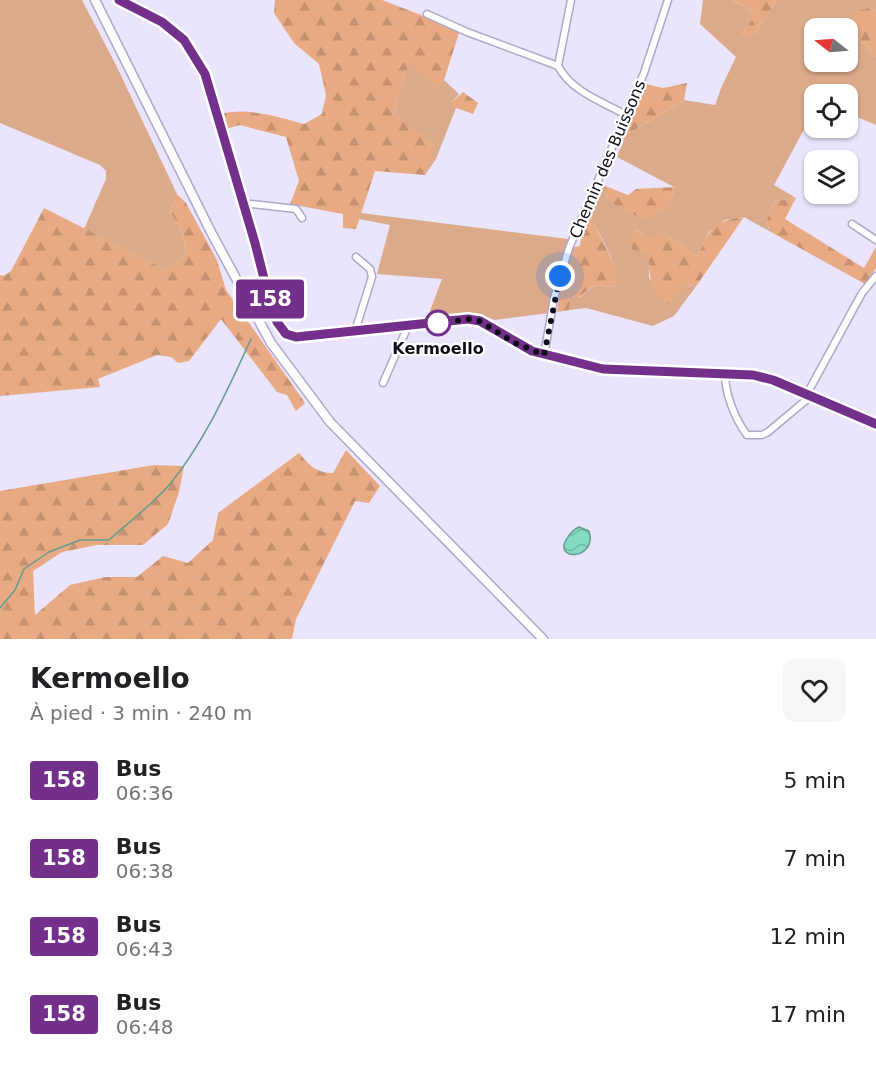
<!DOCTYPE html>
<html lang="fr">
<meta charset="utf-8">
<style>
body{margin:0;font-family:"DejaVu Sans",sans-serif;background:#f6f6f6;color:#202124;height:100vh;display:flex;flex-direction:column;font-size:22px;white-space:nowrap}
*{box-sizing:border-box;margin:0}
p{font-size:20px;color:#757577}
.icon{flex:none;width:33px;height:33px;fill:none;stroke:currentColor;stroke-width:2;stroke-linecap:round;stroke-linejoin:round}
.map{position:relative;height:639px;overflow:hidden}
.panel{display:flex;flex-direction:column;background:#fff;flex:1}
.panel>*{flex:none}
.badge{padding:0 12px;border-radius:4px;font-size:21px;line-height:39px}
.needle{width:39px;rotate:287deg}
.controls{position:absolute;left:804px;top:18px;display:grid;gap:12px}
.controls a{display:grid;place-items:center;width:54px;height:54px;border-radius:12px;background:#fff;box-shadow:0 2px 4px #0004;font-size:30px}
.you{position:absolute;width:30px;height:30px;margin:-15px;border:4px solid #fff;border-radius:50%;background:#1a73e8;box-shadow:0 0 0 9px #1a73e833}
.map>.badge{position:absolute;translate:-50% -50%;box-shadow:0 0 0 3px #fff}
.round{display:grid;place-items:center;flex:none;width:63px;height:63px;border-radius:12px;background:#f6f6f6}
.headline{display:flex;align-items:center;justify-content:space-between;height:102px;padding:0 30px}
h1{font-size:28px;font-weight:600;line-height:45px}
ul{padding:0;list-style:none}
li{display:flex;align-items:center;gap:18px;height:78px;padding:0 30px}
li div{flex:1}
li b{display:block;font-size:22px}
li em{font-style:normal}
li .badge{min-width:66px;font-weight:700;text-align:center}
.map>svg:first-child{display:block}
</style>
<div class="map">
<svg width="876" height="639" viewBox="0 0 876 639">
<defs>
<pattern id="forest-firs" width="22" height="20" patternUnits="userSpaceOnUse" patternTransform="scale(1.5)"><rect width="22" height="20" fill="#e7aa82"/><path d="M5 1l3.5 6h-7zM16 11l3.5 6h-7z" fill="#c59170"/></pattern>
<pattern id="water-waves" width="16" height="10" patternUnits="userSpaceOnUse" patternTransform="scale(1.5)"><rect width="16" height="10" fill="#84d9c1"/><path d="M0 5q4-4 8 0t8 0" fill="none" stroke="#71b9a5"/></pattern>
</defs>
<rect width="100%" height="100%" fill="#eae5fc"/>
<g fill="#dbaa8a" fill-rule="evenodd">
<path d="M0,0h82l34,65 61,129 -7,18 12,19 4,24 -20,15 -82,-41 22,-50v-8l-6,-6 -100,-42z"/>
<path d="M703,0h29l23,13 -13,22 13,-1 22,-34h99v11l-6,-3 -16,25 22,24v68l-28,-12v-19h-34v17l-40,74 22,13 -22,3 -7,18 2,12 -25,-14 -19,3 -16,12 -12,24 -33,-23 -13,6 -16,-10 14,27v22l19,25 16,-17 13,-1 -23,31 -21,10 -67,-18 -17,2v-13h11l15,-12 20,2c3,-26 -13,-48 -25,-70l-7,9 17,-42 3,1 6,16 61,5 4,-19 -57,-30 8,-21 59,-36 31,5 6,-17 15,-31 -36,-33zM814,28h34v34h-34z"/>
<path d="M409,61l27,26 8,-7 15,14 -7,8 4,6 -20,51 -11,16 9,-29 -40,-33z"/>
<path d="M361,213l207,26 -11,33 -8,41 -55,7 -11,-5 -16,-1 -40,5 15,-40 -65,-5 13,-49 -31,-6z"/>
</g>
<g fill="url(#forest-firs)">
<path d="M275,0h107l78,30 -16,50 -7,8 -28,-26 -15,51 41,33 -10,29 -50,-4 -19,58 -13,-1v-14l-53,-10 9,-23 -13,-44 -46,-12 -15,4 -3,-15c25,-7 57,3 82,10l18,-10 4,-19 -7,-31 -25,-21 -20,-30z"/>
<path d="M732,0h45l-22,34 -8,4 -5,-3 13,-22z"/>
<path d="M870,8l6,3v46l-22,-24 1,-22z"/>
<path d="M687,83l-3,17 -59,36 20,-52 18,4z"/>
<path d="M463,92l15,11 -5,11 -17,-6 -5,-5z"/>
<path d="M603,185l25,10 8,-6 38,-2 -4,19 -26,14 -35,-19z"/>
<path d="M177,194l9,9 31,57 9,30 79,113 -9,8 -9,-16 -10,-3 -56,-73 -32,42 -11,2 -7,-6 -14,-2 -59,24 2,8 -100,9v-121l4,1 7,-5 33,-63 122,62 20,-15 -4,-24 -12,-19z"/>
<path d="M796,198l-11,21 79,49 12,-21v21l-11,16 -96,-53 -2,-12 7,-18z"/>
<path d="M590,216l18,35 9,23 -2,13 -20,-2 -16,12h-9l-1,13 -12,2 4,-30 13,-35 6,-1 3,-20z"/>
<path d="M744,217l-47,68 -13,1 -16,18c-18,-13 -19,-27 -19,-48l-18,-7 3,-20 17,9 13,-5 33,23c14,-27 15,-35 47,-39z"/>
<path d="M346,450l34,36 -11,17 -14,-2 -59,118 -4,20h-292v-148l154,-26 30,1 -5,26 -11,32 -25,21h-46l-35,7 -29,19 2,44 35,-30 35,-8h32l26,-21 25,7 25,-23 5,-27 81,-60c10,12 17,20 34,20z"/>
</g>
<path fill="url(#water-waves)" stroke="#619c8f" stroke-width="1.5" d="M579,527l10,4c9,28 -35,31 -23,9 4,-6 6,-10 13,-13z"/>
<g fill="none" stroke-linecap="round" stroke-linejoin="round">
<path stroke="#619c8f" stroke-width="1.5" d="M0,608l15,-18 9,-21 25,-17 31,-12h29c20,-18 43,-35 61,-56 35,-43 58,-95 81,-145"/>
<defs>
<g id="minor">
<path d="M119,0l43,22 22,18 21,34 59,199c3,16 8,53 23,62 3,1 6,1 9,2l172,-18 12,2 12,6 40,24 71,18 150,6 20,5 103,44"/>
<path d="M427,14l40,18 91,34c14,26 43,35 68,49"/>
<path d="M558,66l13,-66"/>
<path d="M242,203l54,6 6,9"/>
<path d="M852,224l24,16"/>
<path d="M355,331l17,-54 -2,-8 -14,-12"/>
<path d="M544,355l10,-57 15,-50 75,-175 24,-73"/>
<path d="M725,374c0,20 10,45 22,61h15l6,-3 43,-36"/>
<path d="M383,383l25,-57"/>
<path d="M807,394l55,-101 14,-17"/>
</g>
<path id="secondary" d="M95,0l117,234 59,109 59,79 213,217"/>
</defs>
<use href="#minor" stroke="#aea7cb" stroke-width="9"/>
<use href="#secondary" stroke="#aea7cb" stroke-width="11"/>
<use href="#minor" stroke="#fff" stroke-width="6"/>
<use href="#secondary" stroke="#fff" stroke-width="8"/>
</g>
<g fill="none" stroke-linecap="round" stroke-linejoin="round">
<defs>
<path id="line" d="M119,0l43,22 22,18 21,34 50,169 16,63 6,16 9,12 10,3 172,-18 12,2 52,30 71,18 150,6 20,5 103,44"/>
</defs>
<use href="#line" stroke="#fff" stroke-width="14"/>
<use href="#line" stroke="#73308a" stroke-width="9"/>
<path stroke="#100d1a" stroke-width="6" stroke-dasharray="0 10.8" d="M438,323l-6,1 36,-5 12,2 35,22 29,12 16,-79"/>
</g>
<circle fill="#fff" stroke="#73308a" stroke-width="3" cx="438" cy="323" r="12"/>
<g text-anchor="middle" stroke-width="4.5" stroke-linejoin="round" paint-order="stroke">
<g font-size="16" fill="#100d1a" stroke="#fff">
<text transform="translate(607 159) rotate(-67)" y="6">Chemin des Buissons</text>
</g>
<g font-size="16" font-weight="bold" fill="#100d1a" stroke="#fff">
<text x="438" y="354">Kermoello</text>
</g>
</g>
</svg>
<div class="controls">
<a><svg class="needle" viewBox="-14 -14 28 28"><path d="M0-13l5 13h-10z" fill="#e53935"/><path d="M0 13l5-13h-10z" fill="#757577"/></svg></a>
<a><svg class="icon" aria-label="locate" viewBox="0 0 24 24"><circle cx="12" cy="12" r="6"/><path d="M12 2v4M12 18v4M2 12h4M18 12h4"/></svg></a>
<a><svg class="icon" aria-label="layers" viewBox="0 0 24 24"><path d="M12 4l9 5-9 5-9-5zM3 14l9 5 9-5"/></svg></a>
</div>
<div class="you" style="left:560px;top:276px"></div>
<b class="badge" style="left:270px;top:299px;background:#73308a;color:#fff">158</b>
</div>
<section class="panel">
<div class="headline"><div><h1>Kermoello</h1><p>À pied · 3 min · 240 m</p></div><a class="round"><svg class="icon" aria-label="heart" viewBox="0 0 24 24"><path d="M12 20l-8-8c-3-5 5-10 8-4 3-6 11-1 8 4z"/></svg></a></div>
<ul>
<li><span class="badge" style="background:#73308a;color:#fff">158</span><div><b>Bus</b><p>06:36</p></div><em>5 min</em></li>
<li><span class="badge" style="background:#73308a;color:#fff">158</span><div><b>Bus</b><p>06:38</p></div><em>7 min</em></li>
<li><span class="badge" style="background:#73308a;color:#fff">158</span><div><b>Bus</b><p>06:43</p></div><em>12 min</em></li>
<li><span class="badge" style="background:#73308a;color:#fff">158</span><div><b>Bus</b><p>06:48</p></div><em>17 min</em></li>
</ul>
</section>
